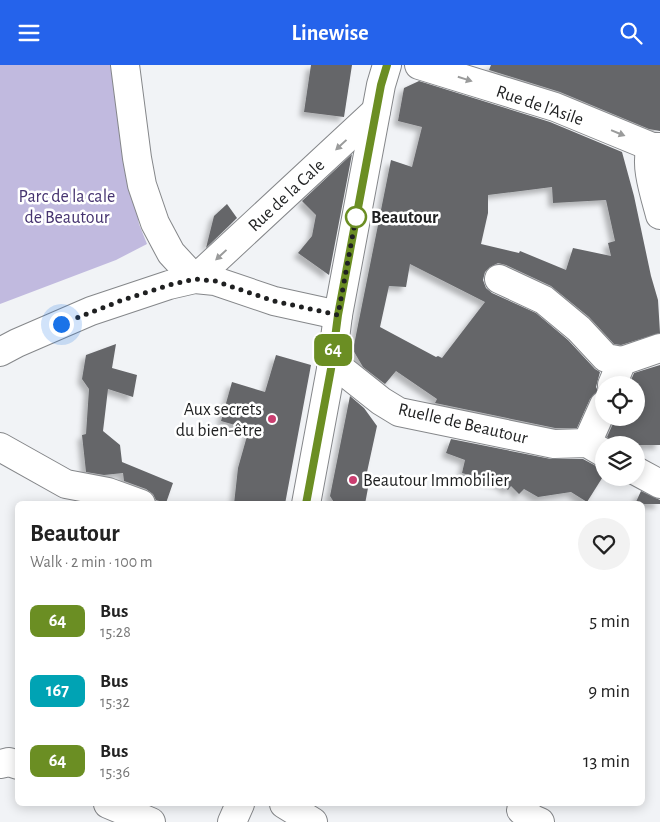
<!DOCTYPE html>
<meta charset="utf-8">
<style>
body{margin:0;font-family:"Alegreya Sans",sans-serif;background:#f2f2f2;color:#222;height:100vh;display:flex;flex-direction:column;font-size:19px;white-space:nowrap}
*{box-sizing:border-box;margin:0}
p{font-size:16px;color:#767676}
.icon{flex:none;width:28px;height:28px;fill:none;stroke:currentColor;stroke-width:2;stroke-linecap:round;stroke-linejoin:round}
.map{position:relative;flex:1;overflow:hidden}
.details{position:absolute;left:15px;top:436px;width:630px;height:305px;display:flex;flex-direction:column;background:#fff;border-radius:8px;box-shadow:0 2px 12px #0003}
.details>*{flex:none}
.badge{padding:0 10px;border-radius:8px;font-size:18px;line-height:32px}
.fabs{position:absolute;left:595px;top:311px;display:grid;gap:10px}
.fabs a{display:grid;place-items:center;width:50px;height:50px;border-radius:50%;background:#fff;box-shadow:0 2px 12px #0003;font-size:25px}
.you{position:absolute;width:25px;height:25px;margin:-12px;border:4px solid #fff;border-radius:50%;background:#1a73e8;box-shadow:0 0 0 8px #1a73e833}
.map>.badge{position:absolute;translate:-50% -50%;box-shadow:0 0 0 2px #fff}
.round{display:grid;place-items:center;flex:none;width:52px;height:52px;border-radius:26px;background:#f2f2f2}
.summary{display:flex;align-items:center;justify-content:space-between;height:85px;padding:0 15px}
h1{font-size:24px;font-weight:700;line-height:38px}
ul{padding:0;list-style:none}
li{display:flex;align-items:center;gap:15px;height:70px;padding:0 15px}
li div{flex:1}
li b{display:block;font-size:19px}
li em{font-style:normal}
li .badge{min-width:55px;font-weight:700;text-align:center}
header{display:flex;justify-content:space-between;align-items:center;height:65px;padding:0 15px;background:#2563eb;color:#fff;font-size:22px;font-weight:700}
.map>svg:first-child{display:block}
</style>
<header><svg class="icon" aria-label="menu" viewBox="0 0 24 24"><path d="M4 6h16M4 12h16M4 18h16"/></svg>Linewise<svg class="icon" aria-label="search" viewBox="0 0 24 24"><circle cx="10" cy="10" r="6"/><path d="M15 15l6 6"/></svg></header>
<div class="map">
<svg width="660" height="757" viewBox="0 0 660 757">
<defs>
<filter id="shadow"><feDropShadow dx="-4.5" dy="4.5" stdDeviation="2.5" flood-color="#0004"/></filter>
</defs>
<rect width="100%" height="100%" fill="#f1f3f6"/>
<path fill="#c1badf" d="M0,0h110l29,159 8,20 -31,16 -116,44z"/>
<g fill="#656669" fill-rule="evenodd" filter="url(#shadow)">
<path d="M311,0h41l-8,52 -40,-5z"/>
<path d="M491,0h169v66l-11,-2 -89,-37 -71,-22z"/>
<path d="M419,16l131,41 72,30 12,44 17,80 7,24 2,33 -39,12 -7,-1 -25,-27 -38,-31 -45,-21 -8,-2 -8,4 -5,5 -2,8 3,8 6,5 44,20 32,27 27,29 5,3 -4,15 2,4 -8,8 -13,29h-22l-120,-25 2,-4 -41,-28 -11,13 -22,-17 -10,-17 38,-190 21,7 10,-40 -24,-6 6,-33zM552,122l1,16 53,-3 9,41 -7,2 3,13 -38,-8 -7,22 -46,-19 -1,2 -38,-9 7,-31v-18zM410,199l75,38 -43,56 -4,-2 -2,1 -56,-30 9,-41 17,1z"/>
<path d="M352,89l-12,63 -11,58 -31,-22 14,-17 4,-21 -14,-14z"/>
<path d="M227,139l10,14 -31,30 8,-32z"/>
<path d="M116,279l-4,24 25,7 -4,22 -25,-8 -5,42 17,14 2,17 51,21 -7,20 -10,-3 -3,-6 -7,-5 -22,-8 -1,-8 -19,2 -18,-3 -4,-37 4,-1 3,-45 -7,-10 4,-24z"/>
<path d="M276,290l35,10 -26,139h-51l4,-36 11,-39 -28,-8 11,-39 33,10z"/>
<path d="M660,300v80h-43l-10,-8 9,-20h20v-32h-7l5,-12z"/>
<path d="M350,331l14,12 13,18 -10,46h4l-6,32h-30l-5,-8z"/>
<path d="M451,374l100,20h32l13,7 8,3v6l-17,27 -16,-10 -33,5 -14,-8 -5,5 -8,-8 -3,4 -8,-6 -38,-11 3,-13 -19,-7z"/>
<path d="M641,426l19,9v4h-25z"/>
</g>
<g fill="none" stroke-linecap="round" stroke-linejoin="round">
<defs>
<g id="minor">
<path d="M125,0l12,93 5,27 13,38 16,30 24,26"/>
<path d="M419,0l136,42 97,40h8"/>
<path d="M652,82c-9,14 4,52 8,68"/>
<path d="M195,214l181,-168"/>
<path d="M499,214l45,21 35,29 27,29 16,3"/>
<path d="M0,287l17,-9 74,-32 78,-26 26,-6 20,2 59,20 64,14"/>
<path d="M331,304l11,1 39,31 18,11 155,32 33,-1 17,10"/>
<path d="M612,320l10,-24 38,-13"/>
<path d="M587,378l17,-38"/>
<path d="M0,382l66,37 42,8 33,12"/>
<path d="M636,406l24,13"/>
<path d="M306,439l25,-135 7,-54 43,-230 6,-20"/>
<path d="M0,699l9,-2 9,3"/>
<path d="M108,739l43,18"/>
<path d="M284,739l29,18"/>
<path d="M521,745l12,9 7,3"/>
<path d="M232,757l8,-18"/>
</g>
</defs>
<use href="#minor" stroke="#85878a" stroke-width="30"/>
<use href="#minor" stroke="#fff" stroke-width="28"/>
</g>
<defs><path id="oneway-solid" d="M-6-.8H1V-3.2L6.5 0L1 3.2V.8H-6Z" transform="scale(1.25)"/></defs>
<g fill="#9a9b9b">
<use href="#oneway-solid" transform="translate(465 14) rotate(17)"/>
<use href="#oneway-solid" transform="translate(618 68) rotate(22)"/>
<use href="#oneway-solid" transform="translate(341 80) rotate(137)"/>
<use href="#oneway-solid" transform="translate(221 190) rotate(137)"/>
</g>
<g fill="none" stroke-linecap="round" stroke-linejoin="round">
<defs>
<path id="line" d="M306,439l25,-135 7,-54 43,-230 6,-20"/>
</defs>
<use href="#line" stroke="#fff" stroke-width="11"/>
<use href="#line" stroke="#6b8e23" stroke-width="8"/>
<path stroke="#1f2021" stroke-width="5" stroke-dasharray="0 9" d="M61,259l59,-23 49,-16 26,-6 20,2 59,20 64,14 18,-98"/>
</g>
<circle fill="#fff" stroke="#6b8e23" stroke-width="2.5" cx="356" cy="152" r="10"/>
<g fill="#ca3e70" stroke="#fff" stroke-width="2">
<circle cx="272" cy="354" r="5"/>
<circle cx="353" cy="415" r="5"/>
</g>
<g text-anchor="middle" stroke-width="5" stroke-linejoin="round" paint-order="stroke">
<g font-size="18" fill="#1f2021" stroke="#fff">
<text transform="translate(540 40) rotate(19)" y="6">Rue de l'Asile</text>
<text transform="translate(286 130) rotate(-43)" y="6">Rue de la Cale</text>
<text transform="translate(463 358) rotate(13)" y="6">Ruelle de Beautour</text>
</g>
<g font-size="18" fill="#463470" stroke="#fff">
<text x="67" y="137">Parc de la cale<tspan x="67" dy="21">de Beautour</tspan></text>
</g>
<g font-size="18" font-weight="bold" fill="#1f2021" stroke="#fff" text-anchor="start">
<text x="371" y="158">Beautour</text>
</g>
<g font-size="18" fill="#1f2021" stroke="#fff" text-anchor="end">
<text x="262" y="350">Aux secrets<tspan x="262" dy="21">du bien-être</tspan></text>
<text x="363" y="421" text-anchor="start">Beautour Immobilier</text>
</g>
</g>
</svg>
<div class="fabs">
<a><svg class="icon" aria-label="locate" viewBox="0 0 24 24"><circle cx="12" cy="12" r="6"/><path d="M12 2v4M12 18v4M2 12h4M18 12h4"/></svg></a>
<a><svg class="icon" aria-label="layers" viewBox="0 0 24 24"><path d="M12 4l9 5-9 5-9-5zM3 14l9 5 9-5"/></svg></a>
</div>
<div class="you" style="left:61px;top:259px"></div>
<b class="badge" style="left:333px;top:285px;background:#6b8e23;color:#fff">64</b>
<section class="details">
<div class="summary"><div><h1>Beautour</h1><p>Walk · 2 min · 100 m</p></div><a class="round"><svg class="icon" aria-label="heart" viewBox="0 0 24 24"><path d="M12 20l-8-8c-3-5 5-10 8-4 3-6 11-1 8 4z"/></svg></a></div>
<ul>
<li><span class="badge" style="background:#6b8e23;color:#fff">64</span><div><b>Bus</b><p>15:28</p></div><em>5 min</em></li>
<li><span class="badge" style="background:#00a3b4;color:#fff">167</span><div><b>Bus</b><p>15:32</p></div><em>9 min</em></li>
<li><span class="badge" style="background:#6b8e23;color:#fff">64</span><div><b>Bus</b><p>15:36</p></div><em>13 min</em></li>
</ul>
</section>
</div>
